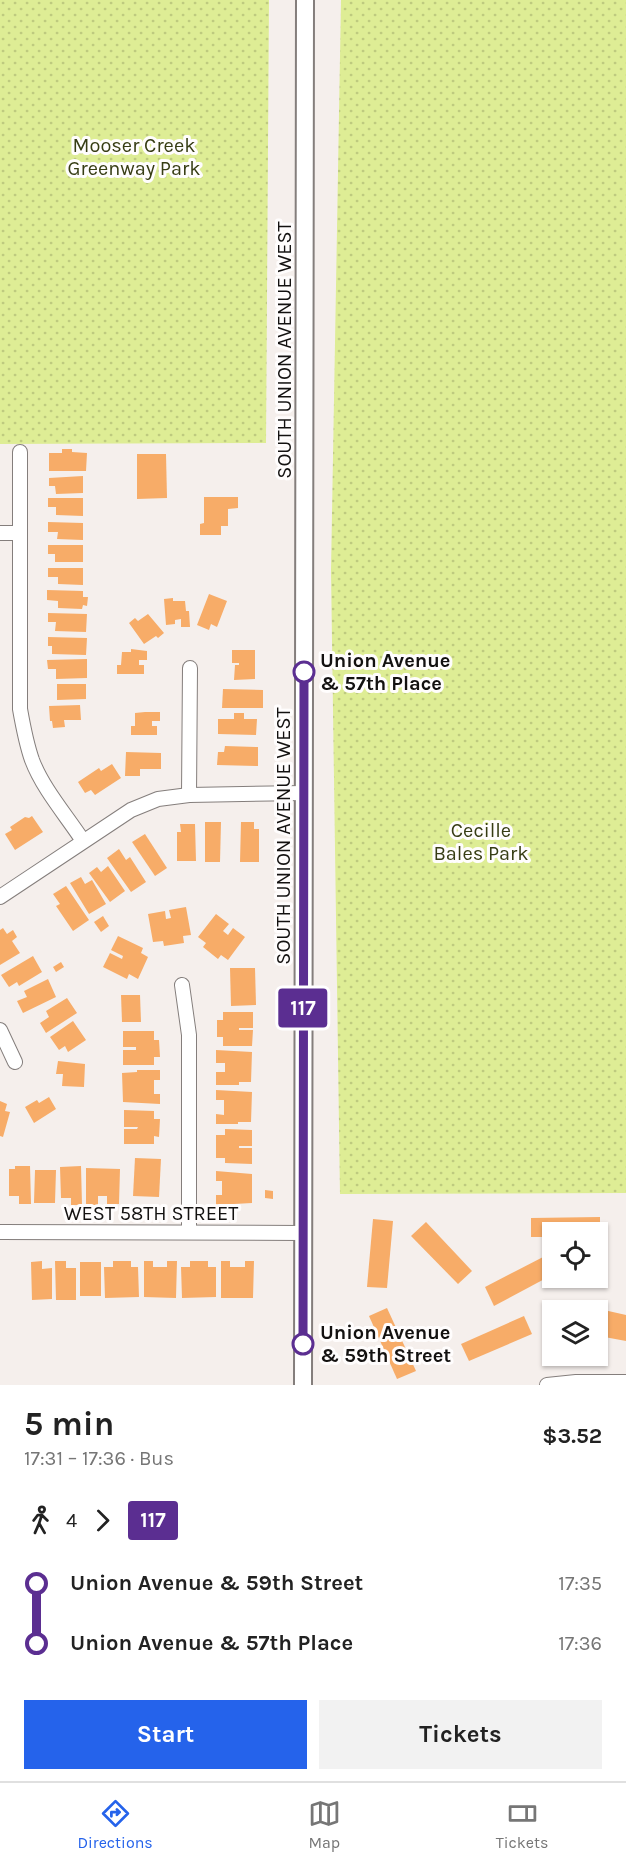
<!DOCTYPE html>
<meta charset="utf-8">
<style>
body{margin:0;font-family:Karla,sans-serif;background:#f2f2f2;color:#222;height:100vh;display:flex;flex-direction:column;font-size:22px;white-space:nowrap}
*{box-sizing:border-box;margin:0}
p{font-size:20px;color:#767676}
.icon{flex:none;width:33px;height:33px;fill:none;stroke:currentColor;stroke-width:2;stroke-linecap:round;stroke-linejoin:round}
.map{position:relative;height:1385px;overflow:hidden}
.panel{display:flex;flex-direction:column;background:#fff;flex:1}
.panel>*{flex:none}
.badge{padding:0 12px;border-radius:4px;font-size:21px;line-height:39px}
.tools{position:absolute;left:542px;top:1222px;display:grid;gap:12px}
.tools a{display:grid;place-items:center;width:66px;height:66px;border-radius:0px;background:#fff;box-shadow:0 2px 4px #0004;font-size:30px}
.map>.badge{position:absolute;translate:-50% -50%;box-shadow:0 0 0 3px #fff}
.legs{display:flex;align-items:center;gap:9px;height:66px;padding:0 24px;font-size:20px}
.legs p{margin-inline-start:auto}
.overview{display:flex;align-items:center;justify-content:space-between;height:102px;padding:0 24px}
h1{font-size:33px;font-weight:700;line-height:45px}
.primary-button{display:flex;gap:12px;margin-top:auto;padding:12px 24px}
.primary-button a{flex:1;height:69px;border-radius:0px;background:#2563eb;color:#fff;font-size:24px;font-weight:700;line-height:69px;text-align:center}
.primary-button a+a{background:#f2f2f2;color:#222}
ul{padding:0 24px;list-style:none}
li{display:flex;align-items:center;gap:21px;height:60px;font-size:22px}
li i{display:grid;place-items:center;width:9px;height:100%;margin:0 8px;background:currentColor}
li i::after{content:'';width:15px;height:15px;margin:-8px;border:4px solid;border-radius:50%;background:#fff}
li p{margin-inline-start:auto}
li:first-child i{background:linear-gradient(#0000 50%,currentColor 0)}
li:last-child i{background:linear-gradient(currentColor 50%,#0000 0)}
.menu{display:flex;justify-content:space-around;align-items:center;height:84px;border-top:2px solid #e0e0e0;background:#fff;font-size:16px;color:#767676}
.menu a{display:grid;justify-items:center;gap:3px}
.menu .on{color:#2563eb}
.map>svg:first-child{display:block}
</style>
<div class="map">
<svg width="626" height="1385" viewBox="0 0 626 1385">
<defs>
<pattern id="park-dots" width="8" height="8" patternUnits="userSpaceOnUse" patternTransform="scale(1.5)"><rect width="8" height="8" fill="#deed95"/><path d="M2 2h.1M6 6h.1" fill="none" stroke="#beca7f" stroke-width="1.8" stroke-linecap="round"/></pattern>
</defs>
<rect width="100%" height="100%" fill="#f5efec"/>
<g fill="url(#park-dots)">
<path d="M0,0h269l-3,443 -266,1z"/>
<path d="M341,0h285v1193l-286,1 -9,-623z"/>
</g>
<g fill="#f7ac68">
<path d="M62,449h10v3l15,1 -1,18h-37v-18h13z"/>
<path d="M137,454h29l1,44 -30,1z"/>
<path d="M83,476v17l-27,1 -1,-8h-6v-8z"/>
<path d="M204,497h34v11l-10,1v17h-7v9h-21v-11l4,-1z"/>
<path d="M48,498h35v18l-27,-1v-8h-8z"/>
<path d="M48,522l35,1v17l-26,-1 1,-7h-10z"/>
<path d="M48,545h35v17h-28v-8h-7z"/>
<path d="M48,568h35v17l-25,-1v-7h-10z"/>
<path d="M47,590l36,1v6h5l-1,9 -4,-1 -1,4 -24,-1v-7l-11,-1z"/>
<path d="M209,594l18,7 -10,26 -6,-3 -2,6 -12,-5z"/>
<path d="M173,598v3h12l1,10h3l1,16h-9v-8l-6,1v4l-9,1 -2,-26z"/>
<path d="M48,613l39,1 -1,18 -31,-1 1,-9h-8z"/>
<path d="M148,614l16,19 -6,5 -2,-2 -12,8 -15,-21 6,-5 3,3z"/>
<path d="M48,637l39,1 -1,17 -34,-1v-8h-4z"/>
<path d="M131,649l16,2v9h-8v5h5v9h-27v-9h4l1,-13h9z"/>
<path d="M232,650h23v29l-21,1 1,-15h4v-2h-7z"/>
<path d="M87,659v19l-31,1v-10h-8l-1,-9z"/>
<path d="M57,684h29v15l-29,1z"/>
<path d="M223,689l40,1v18h-41z"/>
<path d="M80,705l1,15h-17l1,7 -12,1 -1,-7h-2l-1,-15z"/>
<path d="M145,712h15v9h-8v5h5v9h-26v-9h4v-13z"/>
<path d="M234,713h10v6h13l-1,16 -38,-1v-15h16z"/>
<path d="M225,746l33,1v19l-41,-1 1,-13h6z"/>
<path d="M126,752l35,1v16h-21v7h-15z"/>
<path d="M112,764l9,14 -26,17 -4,-5 -6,3 -7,-11 21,-14 2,3z"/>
<path d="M32,816l11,16 -28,18 -10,-16 7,-4 -2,-3 15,-10 4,1z"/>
<path d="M205,822h16l-1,40h-15z"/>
<path d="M241,822h13v7h5v33h-19z"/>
<path d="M180,824h15l1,37h-19v-29h4z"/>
<path d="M145,834l22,34 -12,8 -23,-34z"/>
<path d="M119,849l7,11 4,-3 16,25 -15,10 -24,-34z"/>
<path d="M108,866l17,25 -15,11 -21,-29 8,-6 4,5z"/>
<path d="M81,877l4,7 7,-4 14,24 -17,10 -19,-31z"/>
<path d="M66,886l23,34 -16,11 -17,-25 4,-2 -7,-10z"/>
<path d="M186,907l5,28 -8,1 1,7 -20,3 -1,-5 -10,1 -5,-28 17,-3 1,8 5,-1 -2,-8z"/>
<path d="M216,914l13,10 -6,7 5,4 5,-7 12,9 -17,23 -7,-5 -3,4 -15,-12 3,-4 -8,-6z"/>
<path d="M103,916l6,10 -8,6 -7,-10z"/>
<path d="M3,928l4,6 6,-4 4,7 -5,4 8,12 -20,12v-35z"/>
<path d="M118,936l25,12 -2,5 7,4 -10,22 -9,-5 -2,5 -24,-12 7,-14 12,6 1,-3 -12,-6z"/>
<path d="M33,956l9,16 -23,14 -2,-4 -8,5 -8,-12z"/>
<path d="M61,962l3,5 -8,5 -3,-5z"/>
<path d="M230,968h25l1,37 -25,1z"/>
<path d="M48,979l8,18 -33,16 -6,-12 10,-4 -3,-6z"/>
<path d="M121,995h19l1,27h-19z"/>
<path d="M67,998l10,15 -31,20 -6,-10 9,-6 -3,-6z"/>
<path d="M223,1012h30v16h-14v2h14l-1,16h-29v-9h-6v-17h6z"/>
<path d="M73,1021l13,19 -18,12 -3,-6 -6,4 -9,-13z"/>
<path d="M123,1031h31v9h5l1,17h-6v8h-31v-15h13v-3h-13z"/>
<path d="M216,1050l36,2 -1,30h-12v3h-23v-13h9v-9h-9z"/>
<path d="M58,1061l27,3 -1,23 -22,-1 1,-12h-7z"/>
<path d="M137,1070h23v10h-6v14h6v10l-37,-2 -1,-29 15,-1z"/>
<path d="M216,1090l36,2 -1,30h-13v2h-22v-10l8,1v-15h-8z"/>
<path d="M49,1097l7,12 -22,14 -9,-16 12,-7 2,3z"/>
<path d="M0,1101l7,3 -2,7 5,1 -7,25 -3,-1z"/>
<path d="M124,1110l30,1v8h6l-1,18 -5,-1v8h-30v-15h13l1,-2h-14z"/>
<path d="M225,1129l27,1v16h-13v2h13v16l-27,-1v-5h-9v-23h9z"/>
<path d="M135,1158l26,1 -2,38 -26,-1z"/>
<path d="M15,1166h15l1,38h-12v-8h-10v-27h6z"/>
<path d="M81,1166l1,39h-11v-7h-10l-1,-31z"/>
<path d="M86,1168l34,1 -1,35h-12v-8h-9v9h-12z"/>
<path d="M35,1170h21l-1,33h-21z"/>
<path d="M216,1171l36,3v29l-36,2v-10h6v-14h-6z"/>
<path d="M265,1190l8,1v8l-8,-1z"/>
<path d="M600,1217v20h-3v-4h-45v4h-21v-19z"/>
<path d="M373,1219l20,2 -6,67 -20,-1z"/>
<path d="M426,1222l46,49 -14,13 -47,-48z"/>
<path d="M545,1256l7,13v6l-58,31 -9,-19z"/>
<path d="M42,1261v8l10,-1v31l-20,1 -1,-38z"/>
<path d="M55,1261h11v7h10v32h-20z"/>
<path d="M113,1261h18v6h7l1,30 -34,1 -1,-31h9z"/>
<path d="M144,1261h9v6h14v-6h10l-1,37 -32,-1z"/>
<path d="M190,1261h18v6h8v30l-34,1 -1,-31h9z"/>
<path d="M221,1261h9v6h15v-6h9l-1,37h-32z"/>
<rect x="80" y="1262" width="21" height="34"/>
<path d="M387,1308l29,63 -19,8 -28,-63z"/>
<path d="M604,1310l22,5v26l-27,-5z"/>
<path d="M524,1316l8,18 -63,27 -8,-17z"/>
</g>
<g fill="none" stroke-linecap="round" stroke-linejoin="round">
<defs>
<g id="minor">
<path d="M20,452v257c3,17 6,34 12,51 11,29 34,55 51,81"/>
<path d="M0,533h20"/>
<path d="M189,795l1,-127"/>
<path d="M0,897l131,-87 27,-11 31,-4 115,-2"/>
<path d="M182,985l7,50v197"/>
<path d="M0,1030l15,32"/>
<path d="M0,1232l303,1"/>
<path d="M547,1385l29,-3h50"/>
</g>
<path id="tertiary" d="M303,1385l2,-1385"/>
</defs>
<use href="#minor" stroke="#847e7c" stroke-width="16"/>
<use href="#tertiary" stroke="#847e7c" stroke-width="20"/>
<use href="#minor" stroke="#fff" stroke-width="14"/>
<use href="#tertiary" stroke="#fff" stroke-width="16"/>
</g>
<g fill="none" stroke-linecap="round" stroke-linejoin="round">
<defs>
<path id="line-1" d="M303,1344l1,-672"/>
</defs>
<use href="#line-1" stroke="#fff" stroke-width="14"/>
<use href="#line-1" stroke="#5b2e91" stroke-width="9"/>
</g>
<g fill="#fff" stroke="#5b2e91" stroke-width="3">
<circle cx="304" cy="672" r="10"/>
<circle cx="303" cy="1344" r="10"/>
</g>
<g text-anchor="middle" stroke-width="6" stroke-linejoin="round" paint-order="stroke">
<g font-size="20" fill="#373d14" stroke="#fffdfd">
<text x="134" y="152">Mooser Creek<tspan x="134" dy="23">Greenway Park</tspan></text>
<text x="481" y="837">Cecille<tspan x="481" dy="23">Bales Park</tspan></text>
</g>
<g font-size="20" fill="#131110" stroke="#fffdfd">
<text transform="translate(284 350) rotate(-90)" y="7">SOUTH UNION AVENUE WEST</text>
<text transform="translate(283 836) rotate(-90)" y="7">SOUTH UNION AVENUE WEST</text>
<text x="151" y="1220">WEST 58TH STREET</text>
</g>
<g font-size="20" font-weight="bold" fill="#131110" stroke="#fffdfd" text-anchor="start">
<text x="320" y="667">Union Avenue<tspan x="320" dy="23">&amp; 57th Place</tspan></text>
<text x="320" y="1339">Union Avenue<tspan x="320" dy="23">&amp; 59th Street</tspan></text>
</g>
</g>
</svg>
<div class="tools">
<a><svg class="icon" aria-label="locate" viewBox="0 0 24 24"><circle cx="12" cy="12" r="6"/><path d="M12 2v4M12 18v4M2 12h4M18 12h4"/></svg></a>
<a><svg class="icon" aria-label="layers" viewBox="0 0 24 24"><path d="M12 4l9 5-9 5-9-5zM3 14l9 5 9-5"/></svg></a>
</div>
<b class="badge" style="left:303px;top:1008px;background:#5b2e91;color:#fff">117</b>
</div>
<section class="panel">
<div class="overview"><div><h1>5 min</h1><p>17:31 – 17:36 · Bus</p></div><b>$3.52</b></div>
<div class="legs"><svg class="icon" aria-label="walk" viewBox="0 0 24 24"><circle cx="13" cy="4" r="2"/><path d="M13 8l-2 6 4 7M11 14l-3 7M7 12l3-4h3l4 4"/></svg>4<svg class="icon" aria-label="forward" viewBox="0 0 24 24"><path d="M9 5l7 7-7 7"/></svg><b class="badge" style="background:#5b2e91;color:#fff">117</b></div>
<ul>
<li><i style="color:#5b2e91"></i><b>Union Avenue &amp; 59th Street</b><p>17:35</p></li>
<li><i style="color:#5b2e91"></i><b>Union Avenue &amp; 57th Place</b><p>17:36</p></li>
</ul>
<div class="primary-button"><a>Start</a><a>Tickets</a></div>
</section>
<nav class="menu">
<a class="on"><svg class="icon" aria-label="directions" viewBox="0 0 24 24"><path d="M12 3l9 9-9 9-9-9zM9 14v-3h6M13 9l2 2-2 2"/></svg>Directions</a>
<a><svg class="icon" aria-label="map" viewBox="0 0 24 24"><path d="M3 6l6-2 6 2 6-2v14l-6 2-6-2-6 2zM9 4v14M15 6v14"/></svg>Map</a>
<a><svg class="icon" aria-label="tickets" viewBox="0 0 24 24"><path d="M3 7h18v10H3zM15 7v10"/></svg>Tickets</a>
</nav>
